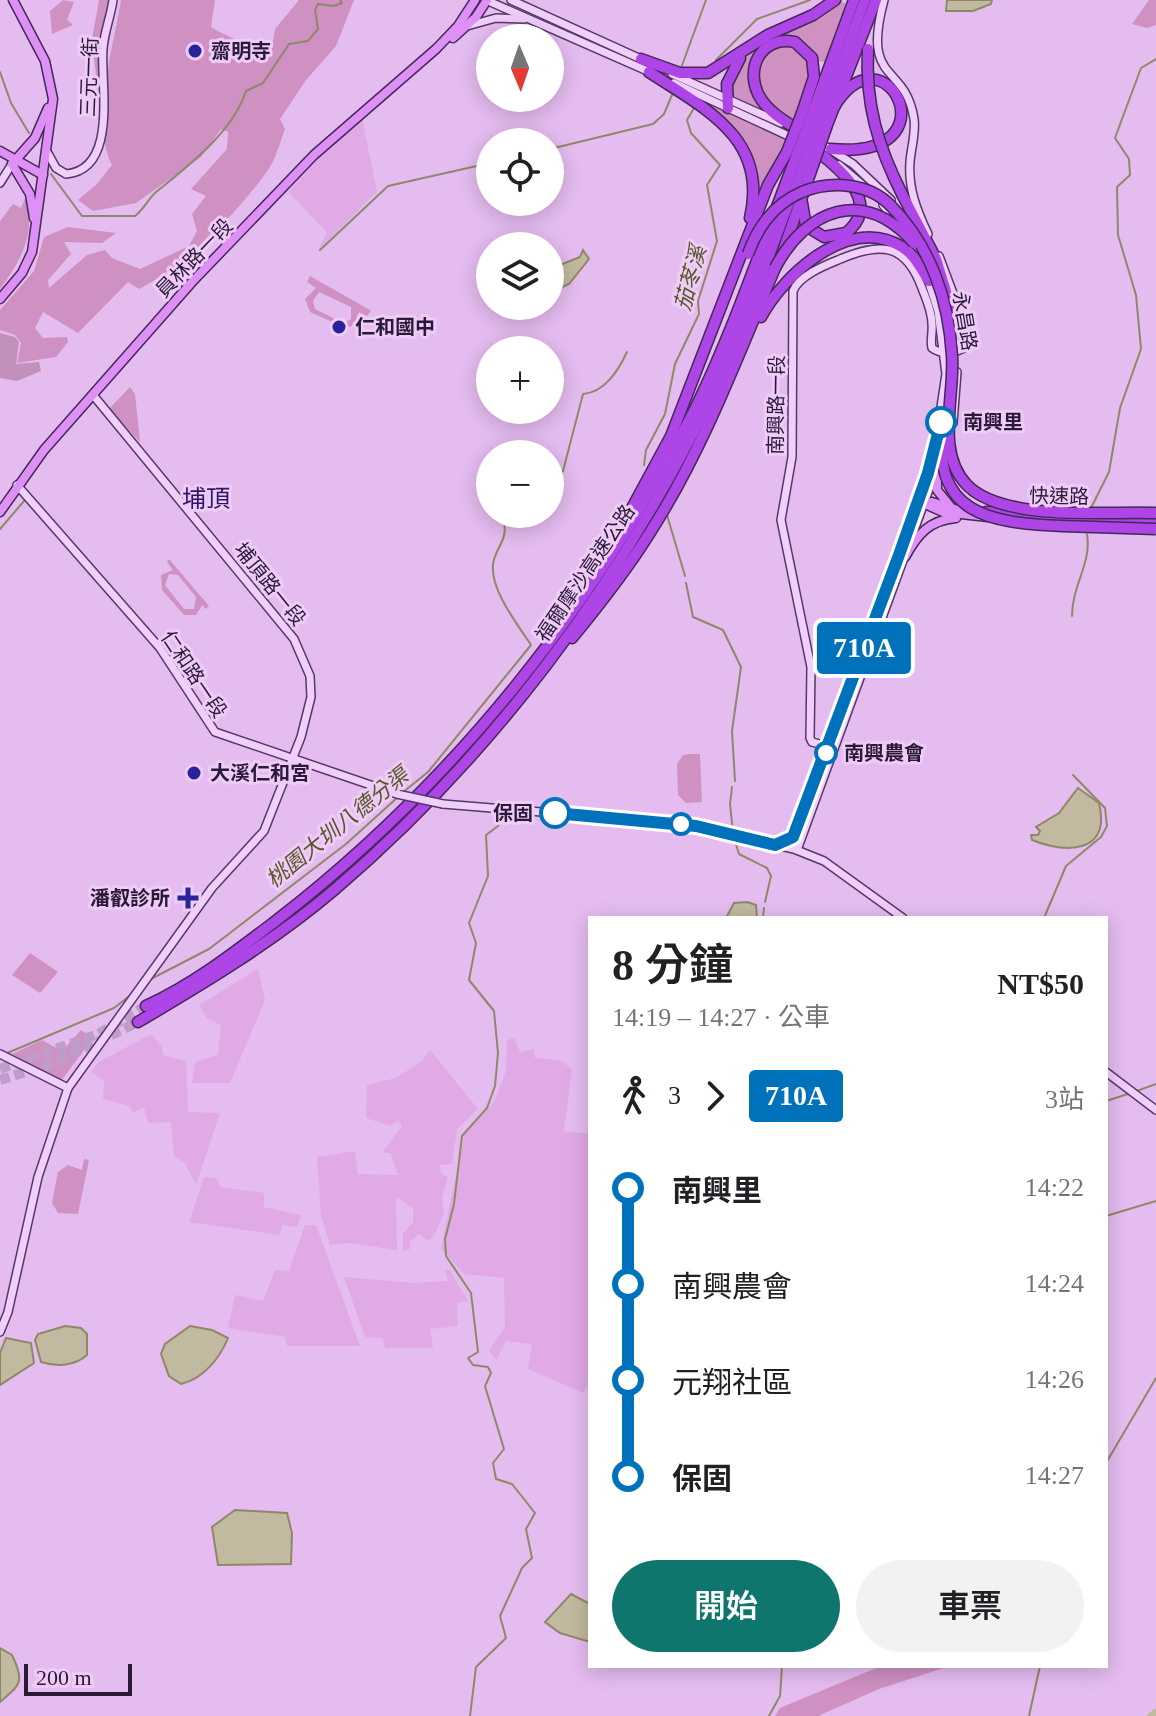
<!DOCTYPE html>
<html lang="zh-TW">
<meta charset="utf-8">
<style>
body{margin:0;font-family:"Times New Roman","Noto Sans TC",serif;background:#f2f2f2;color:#202124;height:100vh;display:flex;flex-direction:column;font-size:30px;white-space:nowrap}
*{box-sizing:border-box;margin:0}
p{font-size:26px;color:#757577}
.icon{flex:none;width:44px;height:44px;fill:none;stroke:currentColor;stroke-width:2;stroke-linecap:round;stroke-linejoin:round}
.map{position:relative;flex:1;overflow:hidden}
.drawer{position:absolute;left:588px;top:916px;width:520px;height:752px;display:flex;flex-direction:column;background:#fff;border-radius:0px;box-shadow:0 4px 20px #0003}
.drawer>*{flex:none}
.badge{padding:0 16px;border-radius:6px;font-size:28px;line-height:52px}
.needle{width:52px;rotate:178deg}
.buttons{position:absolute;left:476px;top:24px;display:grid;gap:16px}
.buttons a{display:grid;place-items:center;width:88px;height:88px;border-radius:50%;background:#fff;box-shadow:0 4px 20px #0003;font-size:40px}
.scale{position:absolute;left:24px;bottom:20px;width:108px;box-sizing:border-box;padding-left:8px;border:4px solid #2a1a37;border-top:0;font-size:22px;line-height:28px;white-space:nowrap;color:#2a1a37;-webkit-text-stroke:6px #eeccf7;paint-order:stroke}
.map>.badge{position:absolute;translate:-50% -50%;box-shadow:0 0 0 4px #fff}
.legs{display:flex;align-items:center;gap:12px;height:88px;padding:0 24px;font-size:26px}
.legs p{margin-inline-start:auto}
.summary{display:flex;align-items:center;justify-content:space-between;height:136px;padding:0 24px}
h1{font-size:44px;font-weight:600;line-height:60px}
.cta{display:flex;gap:16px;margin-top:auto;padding:16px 24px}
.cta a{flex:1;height:92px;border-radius:48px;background:#0f766e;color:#fff;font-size:32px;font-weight:600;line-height:92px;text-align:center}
.cta a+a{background:#f2f2f2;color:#202124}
ul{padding:0 24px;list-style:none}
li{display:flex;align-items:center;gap:28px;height:96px;font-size:30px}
li i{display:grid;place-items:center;width:12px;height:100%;margin:0 10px;background:currentColor}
li i::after{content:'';width:20px;height:20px;margin:-10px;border:6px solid;border-radius:50%;background:#fff}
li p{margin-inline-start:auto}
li:first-child i{background:linear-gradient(#0000 50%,currentColor 0)}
li:last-child i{background:linear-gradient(currentColor 50%,#0000 0)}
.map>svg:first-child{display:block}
</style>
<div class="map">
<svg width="1156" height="1716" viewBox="0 0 1156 1716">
<rect width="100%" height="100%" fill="#e5bcf0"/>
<g fill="#e1a9e6">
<path d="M362,118l15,74 -59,58 9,-18 -39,-40 42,-46z"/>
<path d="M258,969l7,31 -35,83h-38l3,-21 23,-7 3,-30 -14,-7 -8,-13z"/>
<path d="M151,1034l11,13 1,8 23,6 2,51 32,1 -24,71 -12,-22 -10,-5 -3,-35 -23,1 -4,-16 -11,6 -4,-7 -26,-7 1,-18 -13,-9 8,-10z"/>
<path d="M514,1038l6,14 14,-3 1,9 25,2 12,9 -8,62 26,3v249l-7,10 -55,-24 4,-25 -26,-3 -10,19 -7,-9 16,-24 -1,-49 -40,-4 -23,-26 23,-112 30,-34 12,-31 1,-31z"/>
<path d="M430,1050l48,59 -21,20 -5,35 -12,1 1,9 7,3 -6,21 2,15 -11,25 -5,2 -9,-6 -9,7v8l-7,2v-18l10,-10v-15l-15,-10 -2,2 1,50 -48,-7 -19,2 -9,-30 -4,-58 38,-6 3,23 40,1 -8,-22h-8l20,-27 -4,-6 -8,6 -24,-8 1,-33 29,-7 26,-17z"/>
<path d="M204,1177l12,1 5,9 43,6v14l37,8 -4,12 -14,-2 -3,10 -91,-13z"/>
<path d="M305,1225h11l44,121h-73l-2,-9 -57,-9 7,-33 28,6 12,-31 14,1z"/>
<path d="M445,1270h5l18,31 -11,2 1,23 -28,3 3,19h-48l-2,-10 -18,-1 -21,-60 70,6 34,-2z"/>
</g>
<g fill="#cf90c2" fill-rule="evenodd">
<path d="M63,0l11,2 -7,18 6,5 -21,9 -2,-23z"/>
<path d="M99,0h11l-9,39 -3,53 -6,-53z"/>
<path d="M121,0h94l-4,27c22,13 36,19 62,14l2,-12 24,-29h55l-18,46 -30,34 -26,39 5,10c-5,13 -9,30 -17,41 -31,44 -81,94 -129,119l-11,-7 -50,51 -35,-21 -8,16 8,10 24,-1 1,5 -12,15 -39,6 4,-20 -6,-8 -15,-5v-20l34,-39 10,-34 24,-10 48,6 -14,10 -38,-1 7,12 -23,26 1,8 38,-33 18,-5 7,8 28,11 49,-23 8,-15 -5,-17 14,-18 -15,-7 36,-40 1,-17 -7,-3 -20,28 -65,46 -43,8 -15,-11 19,-16 15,-19c-22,-42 2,-120 9,-165z"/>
<path d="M840,0l6,4 -21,58 -7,-1 -10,-14 -20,-9 -37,27 18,48 -39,-19c1,-52 71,-73 110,-94z"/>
<path d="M1149,0h7v25l-9,3 -15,-4z"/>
<path d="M795,45l17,21 -17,57c-26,-16 -35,-30 -37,-60l13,-15z"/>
<path d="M701,99l87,41 -28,55c-6,-39 -29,-71 -59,-96z"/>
<path d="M26,196c10,37 -4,63 -26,93v-68l13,-17 8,4z"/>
<path d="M310,276l60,34 1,1 -4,5 -8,-4 -5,13 -8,3 -36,-16 -5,-13 11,-11 -9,-6zM319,292l32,15v12l-8,4 -28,-14 -2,-8z"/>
<path d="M130,387l5,7 5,48 -31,-33z"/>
<path d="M169,559l40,47 -3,3 -4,-4 -6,10h-12l-22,-25 -1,-15 12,-5 -6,-8zM169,574l9,1 18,22 -2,12h-10l-19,-24z"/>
<path d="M692,754h8l2,48 -16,1 -8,-8 -1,-31 6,-9z"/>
<path d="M30,953l28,19 -18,21 -28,-18z"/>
<path d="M81,1030l12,8 -32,43 -49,-27 30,-14 20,11z"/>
<path d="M84,1159l5,1 -11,54 -20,-1 -6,-10 6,-31 10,-7 14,5z"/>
<path d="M881,1666h69l-71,23 -61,27h-43l5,-8z"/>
</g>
<path fill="#c290b8" d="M0,333l15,4 4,5 -3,22 23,-2 2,9 -24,10 -17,-3z"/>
<g fill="#c1baa0" stroke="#8f8867" stroke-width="2">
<path d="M947,0h45l-1,4 -18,7h-27z"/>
<path d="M583,250l6,9 -20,25 -19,9v-24l30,-12z"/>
<path d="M1078,788l21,15c12,50 -31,51 -67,37l-1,-5h7l2,-4 -4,-4 23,-14z"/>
<path d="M747,902l9,3 1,13h-31l8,-15z"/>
<path d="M65,1326l16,2 6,6v21c-12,11 -30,12 -46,7l-6,-22 3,-6z"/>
<path d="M190,1326l22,4 16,8c-8,20 -25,41 -47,46l-12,-8 -8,-22 4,-10z"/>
<path d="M6,1338l25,5 3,20 -34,22v-32z"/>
<path d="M235,1510l52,3 5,20 -1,31 -73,1 -6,-38z"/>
<path d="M571,1594l19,10v38l-30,-9 -15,-11z"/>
<path d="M0,1648l12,7c14,29 7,30 -12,47z"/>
</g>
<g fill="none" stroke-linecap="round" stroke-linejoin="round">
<g stroke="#8f8867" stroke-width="2">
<path d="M716,60l41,-41 53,-19"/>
<path d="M681,68l25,-68"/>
<path d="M0,72l11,31 18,30"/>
<path d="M550,149l103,-25 11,-10 8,-19"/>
<path d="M51,174l31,42h53c9,-7 13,-17 21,-24 31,-25 77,-60 90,-101l17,-8 26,-39 19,-3 10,-12 -3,-19 3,-6 16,2 8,-3 -2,-3"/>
<path d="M320,250l68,-64 102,-23"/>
<path d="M644,465l2,-15 19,-36 10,-50 24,-50 -1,-13 19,-60 -10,-56 13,-20 -29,-32 -4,-13 7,-12"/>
<path d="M550,480l13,-9 20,-77c22,-2 35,-23 44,-42"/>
<path d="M1091,508l18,-36 11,-64 21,-59 -5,-54 -18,-60 -1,-48 13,-12 -1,-16 -14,-21 26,-70 15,-9"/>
<path d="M667,515l18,61"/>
<path d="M0,529l24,-28"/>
<path d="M686,583l7,34 30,13 18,37 -9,64 3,50"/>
<path d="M1072,616c0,-31 20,-53 15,-82"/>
<path d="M732,787l-2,17 3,28"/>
<path d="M402,793l26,-21 103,-127c-13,-20 -41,-55 -38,-81 2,-16 15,-23 11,-42l5,-8"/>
<path d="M734,838l5,16 28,14 4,8 -6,26"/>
<path d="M763,918l1,-10"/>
<path d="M1044,918l22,-52 35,-29 6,-11 -2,-18 -32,-33"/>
<path d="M149,980l60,-31 137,-105 52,-47"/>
<path d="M5,1054l109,-46 18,-14"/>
<path d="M1134,1092l22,-8"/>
<path d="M1106,1101l22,-7"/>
<path d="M1106,1216l50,-15"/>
<path d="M1106,1463l50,-85"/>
<path d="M470,1716l6,-49 30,-29 -6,-22 22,-48 10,-10 -6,-29 9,-16 -23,-29 -16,-5 -3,-16 11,-14 -19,-63 6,-13 -3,-6 -15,-2 -5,-7 10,-6 -7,-59 -25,-37 -1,-17 9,-35 8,-68 25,-28 8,-22 3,-33 -4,-42 -25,-31 7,-37 -7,-20 19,-47 -2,-41 12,-9 4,-10"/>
<path d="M769,1716l11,-20 2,-30"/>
<path d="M1029,1716l11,-50"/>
</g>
<path stroke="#c1baa0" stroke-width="7" d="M1151,1716l5,-4"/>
<g stroke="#c09ccb" stroke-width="10" stroke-dasharray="10 5" stroke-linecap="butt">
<path d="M0,1069l98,-35 48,-28"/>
<path d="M0,1080l56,-18 82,-40"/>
</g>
<defs>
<g id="secondary">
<path d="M486,0l166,73"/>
<path d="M511,0l132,60"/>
<path d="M884,0c-23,86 21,61 30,119 2,14 -3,29 -4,43 -2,26 7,49 18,72"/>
<path d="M467,26l29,-8 28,1"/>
<path d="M672,74l109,49"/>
<path d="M674,83l119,55"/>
<path d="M817,141l36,23 38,36"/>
<path d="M46,150l10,18 10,6c53,-4 34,-92 37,-125 1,-17 8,-33 10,-49"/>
<path d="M839,165l27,23"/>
<path d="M0,183l12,-19"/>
<path d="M883,205l17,22"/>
<path d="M949,304l7,43"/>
<path d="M953,423l4,-51"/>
<path d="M17,485l143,163 55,84 182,62"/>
<path d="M831,747l-19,-5 -2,-4 1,-71 -30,-147 11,-63 1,-166c6,-15 30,-25 45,-31 41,-18 67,-18 84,28 4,11 10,23 10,36 1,9 -2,16 0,24 11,8 29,5 38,-5l-1,-7 -30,-80"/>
<path d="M443,804l232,19 119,26 30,12 79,57"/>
<path d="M791,848l143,-395 12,-79 -8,-63 -10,-31"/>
<path d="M797,850l138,-377"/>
<path d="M0,1054l68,34"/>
<path d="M1106,1072l50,38"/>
<path d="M0,1332l8,-20 30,-135 30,-89 144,-200 52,-57 37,-94 10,-40 -1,-21 -16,-37 -201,-244"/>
</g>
<g id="primary">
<path d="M453,38l23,-21 11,-17"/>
<path d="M0,151l43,24"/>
<path d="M12,164l23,-26 13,-30"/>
<path d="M12,164l18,30 4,24"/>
<path d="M0,299l22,-26 10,-21 21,-153 -8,-38 -32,-61"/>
<path d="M937,468v22l13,16"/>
<path d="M918,501l25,11 45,5"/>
<path d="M925,503l7,-1 26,8"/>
<path d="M0,512l44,-62 148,-168 122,-127 122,-106 22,-23 17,-26"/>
<path d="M905,557c12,-22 24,-37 51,-39"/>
</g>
<g id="highway">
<path d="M641,59l39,14h28l60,-38 45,-20 22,-15"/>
<path d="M649,72c55,36 120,66 101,146"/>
<path d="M728,108l-1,-24 13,-26"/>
<path d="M811,117l43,-117"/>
<path d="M819,122l46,-122"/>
<path d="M827,125l49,-125"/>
<path d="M800,131c-14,-9 -30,-18 -39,-32 -18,-28 -1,-64 34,-57l17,16 2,19 -12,36"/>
<path d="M831,149c126,12 54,-127 3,-42"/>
<path d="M903,196l33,63 15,49"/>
<path d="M802,203l4,23 18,11 22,-4c34,-27 0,-59 -24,-78"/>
<path d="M781,257l32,-92"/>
<path d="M761,317c23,-43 89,-103 141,-70 13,8 19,22 27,34"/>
<path d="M986,512l60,3"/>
<path d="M1041,519l115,2"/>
<path d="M625,521l46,-85 97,-251 19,-33"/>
<path d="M572,638c27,-33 54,-67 77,-104 53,-82 88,-176 126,-266"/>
<path d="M146,1006c48,-22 89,-54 131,-86 175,-135 318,-314 418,-511 40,-81 68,-168 101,-252"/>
<path d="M138,1022c68,-40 136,-81 196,-132 155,-132 285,-304 374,-487 38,-78 65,-162 97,-242"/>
</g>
</defs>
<use href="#secondary" stroke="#55386a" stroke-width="10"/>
<use href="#primary" stroke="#422a56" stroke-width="11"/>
<use href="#highway" stroke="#422a56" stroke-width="13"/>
<use href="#secondary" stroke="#f1cffb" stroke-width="7"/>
<use href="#primary" stroke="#df90f7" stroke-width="8"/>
<use href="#highway" stroke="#ad45e7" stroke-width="10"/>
<defs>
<path id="secondary-bridge" d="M397,794l46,10"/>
<g id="highway-bridge">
<path d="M868,49c-3,55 10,98 35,147"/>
<path d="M787,152l15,-39"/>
<path d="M796,157l15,-40"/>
<path d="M805,161l14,-39"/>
<path d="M813,165l14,-40"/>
<path d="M748,254c10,-28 26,-50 54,-62 30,-12 68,-9 90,15 39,40 57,94 60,149 3,41 -17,96 15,129 36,37 139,26 189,28"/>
<path d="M775,268c31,-59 89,-82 139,-25"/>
<path d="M944,423c-15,92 47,100 119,103 31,1 62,2 93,3"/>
</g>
</defs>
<use href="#secondary-bridge" stroke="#55386a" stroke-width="10" stroke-linecap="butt"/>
<use href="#highway-bridge" stroke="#422a56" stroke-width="13" stroke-linecap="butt"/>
<use href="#secondary-bridge" stroke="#f1cffb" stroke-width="7"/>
<use href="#highway-bridge" stroke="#ad45e7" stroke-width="10"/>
</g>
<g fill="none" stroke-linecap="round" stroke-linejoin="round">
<defs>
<path id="line-1" d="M555,813l141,13 79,19 18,-8 106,-282 29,-82 13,-51"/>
</defs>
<use href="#line-1" stroke="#fff" stroke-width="18"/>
<use href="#line-1" stroke="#0072bc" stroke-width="12"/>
</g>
<g fill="#2a219b" stroke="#eeccf7" stroke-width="3">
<circle cx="195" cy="51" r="8"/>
<circle cx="339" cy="327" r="8"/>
<circle cx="194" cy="773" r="8"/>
<path d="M184 886h8v8h8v8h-8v8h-8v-8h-8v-8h8z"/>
</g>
<g fill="#fff" stroke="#0072bc" stroke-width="4">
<circle cx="941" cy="422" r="14"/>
<circle cx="826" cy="753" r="10"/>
<circle cx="555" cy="813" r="14"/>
<circle cx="681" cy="824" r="10"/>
</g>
<g text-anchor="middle" stroke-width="6" stroke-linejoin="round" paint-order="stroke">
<g font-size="20" font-weight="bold" fill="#2a1a37" stroke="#eeccf7" text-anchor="start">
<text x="211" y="58">齋明寺</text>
<text x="355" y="334">仁和國中</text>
<text x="210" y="780">大溪仁和宮</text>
<text x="170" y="905" text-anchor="end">潘叡診所</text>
</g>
<g font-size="20" fill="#2a1a37" stroke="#eeccf7">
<text transform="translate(89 77) rotate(-88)" y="7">三元一街</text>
<text transform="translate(194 258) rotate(-46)" y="7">員林路一段</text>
<text transform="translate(965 321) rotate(80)" y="7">永昌路</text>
<text transform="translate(776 405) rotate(-89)" y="7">南興路一段</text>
<text transform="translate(1059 496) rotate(1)" y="7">快速路</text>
<text transform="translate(585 573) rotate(-56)" y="7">福爾摩沙高速公路</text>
<text transform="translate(270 584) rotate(51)" y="7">埔頂路一段</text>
<text transform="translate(194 674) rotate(56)" y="7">仁和路一段</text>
</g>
<g font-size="20" font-weight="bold" fill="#2a1a37" stroke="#eeccf7" text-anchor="start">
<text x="963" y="429">南興里</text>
<text x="844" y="760">南興農會</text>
<text x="533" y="820" text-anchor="end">保固</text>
</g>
<g font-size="22" font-style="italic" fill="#575828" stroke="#eeccf7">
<text transform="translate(690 278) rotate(-75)" y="8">茄苳溪</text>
<text transform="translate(337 827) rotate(-39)" y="8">桃園大圳八德分渠</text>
</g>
<g font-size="24" fill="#2e1766" stroke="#eeccf7">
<text x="206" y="507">埔頂</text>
</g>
</g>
</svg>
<div class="buttons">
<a><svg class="needle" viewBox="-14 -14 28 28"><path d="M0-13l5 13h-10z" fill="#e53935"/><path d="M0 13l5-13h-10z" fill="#757577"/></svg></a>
<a><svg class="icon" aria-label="locate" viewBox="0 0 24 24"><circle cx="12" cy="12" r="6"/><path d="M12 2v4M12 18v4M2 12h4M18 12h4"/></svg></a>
<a><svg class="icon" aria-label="layers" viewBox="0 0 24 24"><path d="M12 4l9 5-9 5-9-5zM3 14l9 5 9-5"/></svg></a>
<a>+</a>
<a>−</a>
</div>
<div class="scale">200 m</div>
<b class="badge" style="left:864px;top:648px;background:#0072bc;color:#fff">710A</b>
<section class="drawer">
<div class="summary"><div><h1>8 分鐘</h1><p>14:19 – 14:27 · 公車</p></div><b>NT$50</b></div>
<div class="legs"><svg class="icon" aria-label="walk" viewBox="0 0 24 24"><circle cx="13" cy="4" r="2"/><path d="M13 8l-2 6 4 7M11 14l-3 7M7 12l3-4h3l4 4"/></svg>3<svg class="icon" aria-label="forward" viewBox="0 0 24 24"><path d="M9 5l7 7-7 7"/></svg><b class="badge" style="background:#0072bc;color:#fff">710A</b><p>3站</p></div>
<ul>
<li><i style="color:#0072bc"></i><b>南興里</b><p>14:22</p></li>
<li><i style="color:#0072bc"></i><span>南興農會</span><p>14:24</p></li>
<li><i style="color:#0072bc"></i><span>元翔社區</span><p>14:26</p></li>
<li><i style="color:#0072bc"></i><b>保固</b><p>14:27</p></li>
</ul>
<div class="cta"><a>開始</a><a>車票</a></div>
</section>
</div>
